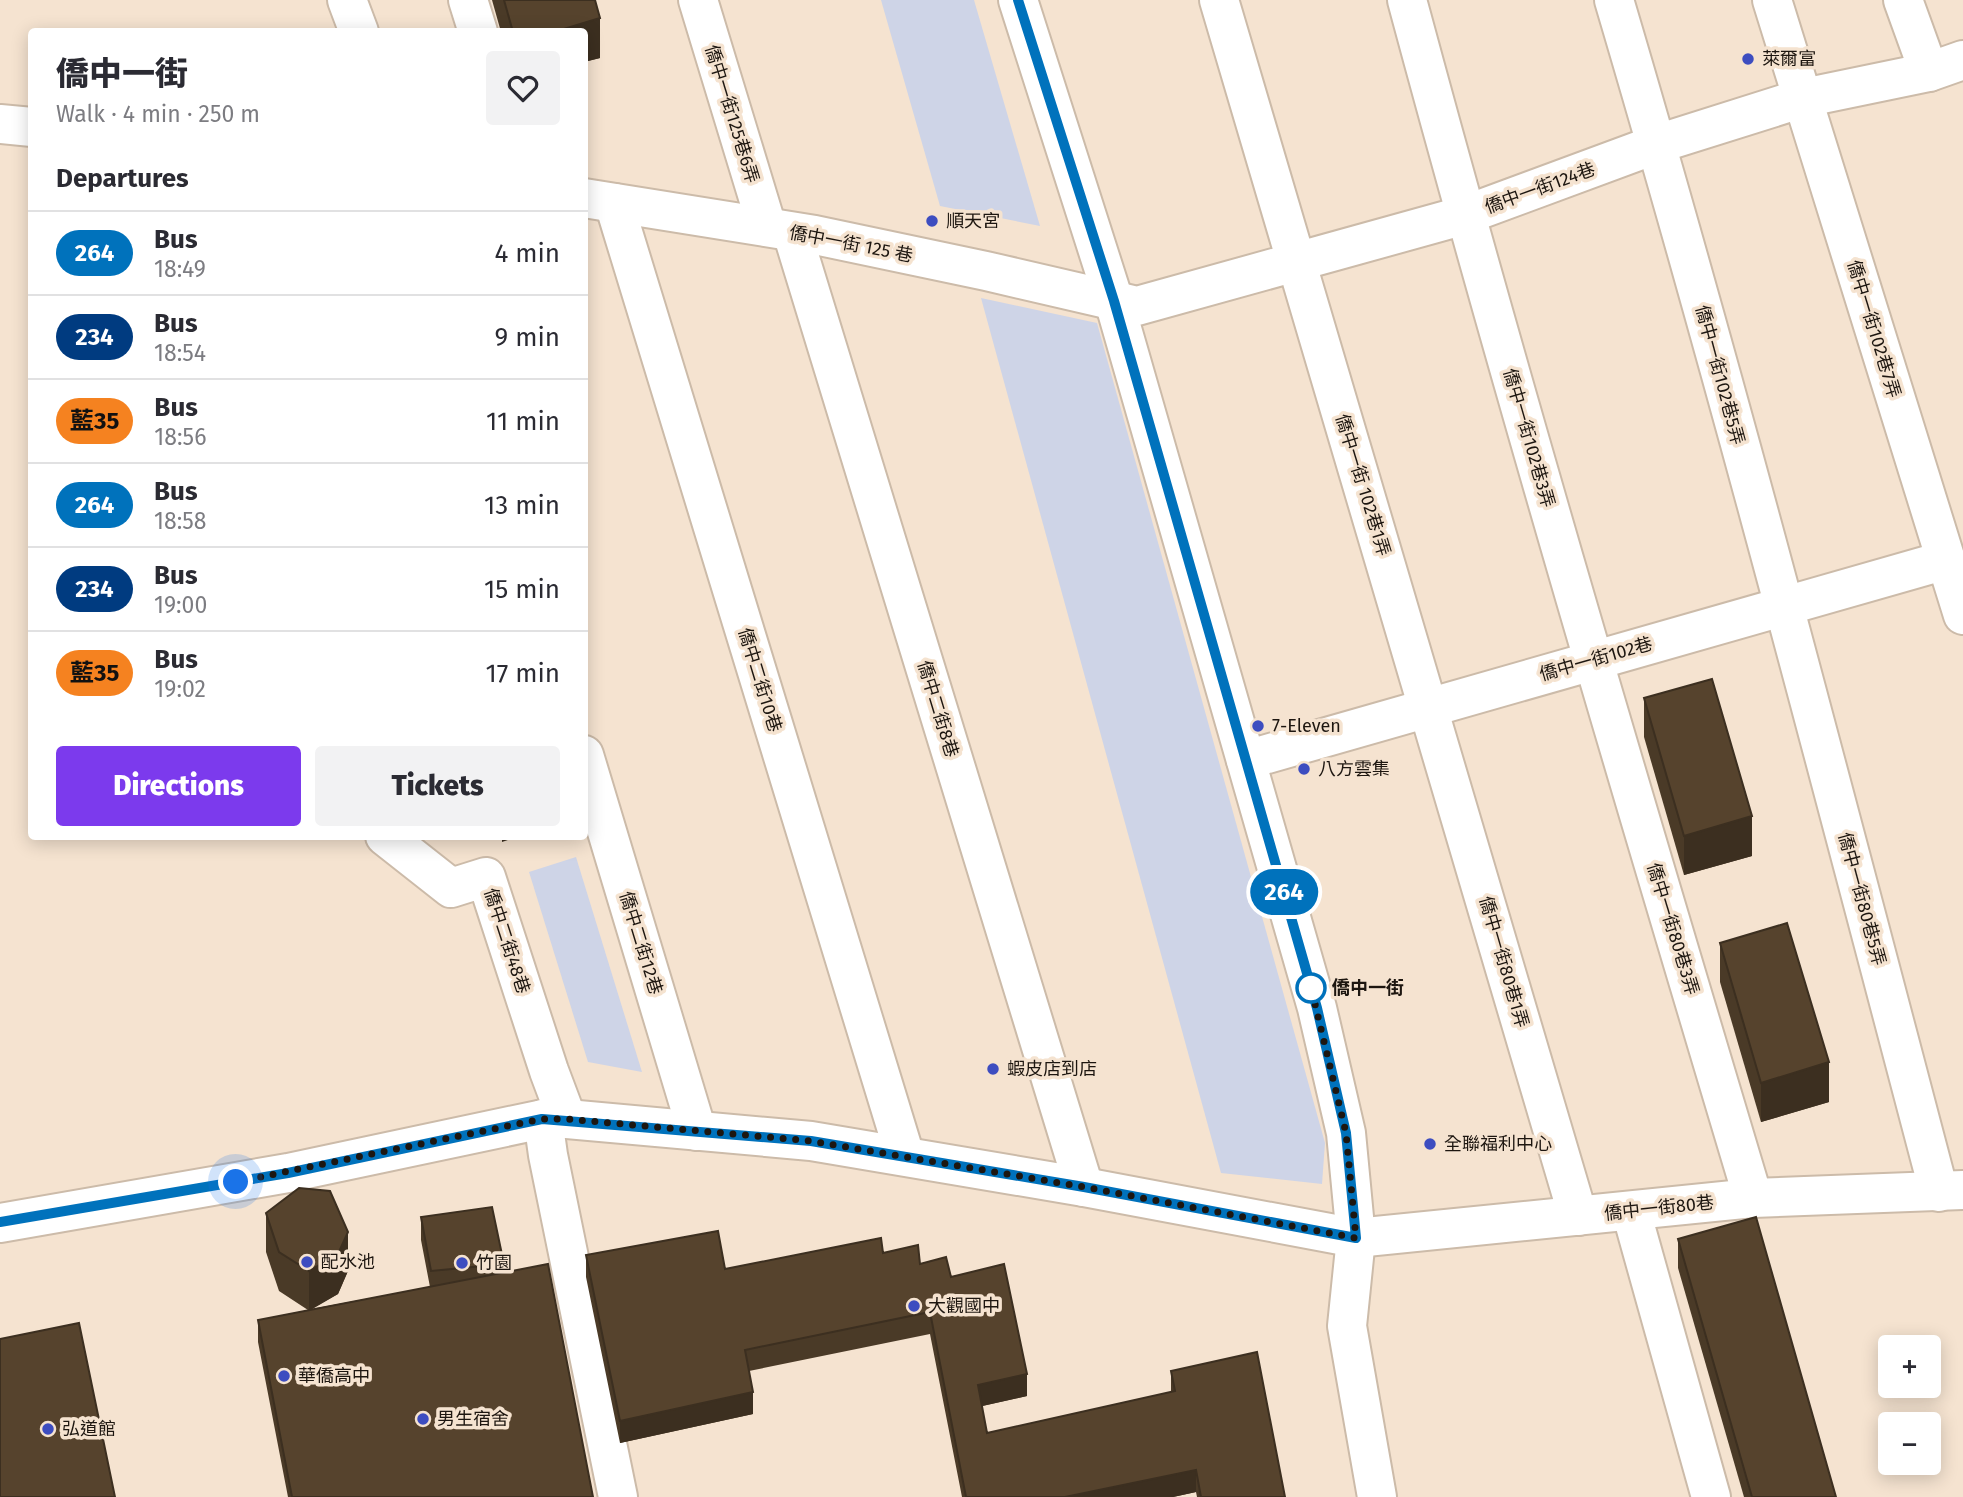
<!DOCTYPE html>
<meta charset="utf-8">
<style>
body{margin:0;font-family:"Fira Sans","Noto Sans TC",sans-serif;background:#f2f2f3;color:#2b2b33;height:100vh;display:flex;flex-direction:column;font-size:26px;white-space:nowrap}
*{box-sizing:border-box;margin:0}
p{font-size:23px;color:#7c7c81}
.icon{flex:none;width:38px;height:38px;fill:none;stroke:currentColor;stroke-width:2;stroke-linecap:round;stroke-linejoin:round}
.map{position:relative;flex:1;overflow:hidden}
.details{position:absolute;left:28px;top:28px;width:560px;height:812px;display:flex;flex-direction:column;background:#fff;border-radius:7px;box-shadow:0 4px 18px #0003}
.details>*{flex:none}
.badge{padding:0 14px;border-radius:23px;font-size:24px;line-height:46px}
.tools{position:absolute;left:1878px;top:1335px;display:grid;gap:14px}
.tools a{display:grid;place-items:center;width:63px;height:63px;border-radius:7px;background:#fff;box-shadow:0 4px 18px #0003;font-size:35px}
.you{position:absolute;width:35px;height:35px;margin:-18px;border:5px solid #fff;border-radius:50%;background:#1a73e8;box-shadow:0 0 0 10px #1a73e833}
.map>.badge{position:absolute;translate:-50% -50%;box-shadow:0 0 0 4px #fff}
h2{padding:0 28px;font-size:26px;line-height:63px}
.round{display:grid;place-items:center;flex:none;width:74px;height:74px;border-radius:7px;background:#f2f2f3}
.headline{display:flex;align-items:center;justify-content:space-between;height:119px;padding:0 28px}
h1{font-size:33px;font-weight:800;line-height:52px}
.button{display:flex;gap:14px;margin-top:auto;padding:14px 28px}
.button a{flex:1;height:80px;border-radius:7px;background:#7c3aed;color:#fff;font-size:28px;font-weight:800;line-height:80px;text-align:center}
.button a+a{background:#f2f2f3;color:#2b2b33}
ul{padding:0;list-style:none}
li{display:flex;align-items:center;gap:21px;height:84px;padding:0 28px;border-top:2px solid #e1e1e2}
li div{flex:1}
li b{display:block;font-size:26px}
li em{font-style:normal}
li .badge{min-width:77px;font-weight:700;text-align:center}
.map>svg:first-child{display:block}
</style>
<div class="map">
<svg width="1963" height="1497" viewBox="0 0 1963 1497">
<rect width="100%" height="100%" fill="#f5e3d0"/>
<g fill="#ced4e7">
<path d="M881,0h93l66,226 -100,-20z"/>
<path d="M981,298l116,25 228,820 -3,41 -101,-11z"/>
<path d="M576,857l66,215 -54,-10 -59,-190z"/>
</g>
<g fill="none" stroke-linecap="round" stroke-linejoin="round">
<defs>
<g id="minor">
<path d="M347,0l12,32"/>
<path d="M468,0l10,32"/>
<path d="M698,0l69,227"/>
<path d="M1018,0l96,301 203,707 29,125 10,105 -9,88 30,171"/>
<path d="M1219,0l359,1216"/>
<path d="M1407,0c108,401 227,800 346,1198"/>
<path d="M1614,0c117,395 220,794 325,1192"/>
<path d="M1772,0l191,615"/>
<path d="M1903,0l26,72"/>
<path d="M0,124l32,3"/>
<path d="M584,198l231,37 171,36 151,35 328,-91 192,-71 146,-46 126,-26 34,-12"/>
<path d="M614,203l291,953"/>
<path d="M792,232l292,955"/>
<path d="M584,755l113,376"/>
<path d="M1246,760l700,-200"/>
<path d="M385,836l66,52 35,-11 63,194 18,48"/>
<path d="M543,1119l5,36 70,342"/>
<path d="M1631,1211l80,286"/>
<path d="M0,1223l288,-50 255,-54h24l244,22 273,46 272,51 397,-40 210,-8"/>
</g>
</defs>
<use href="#minor" stroke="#ccbba9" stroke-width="42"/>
<use href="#minor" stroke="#fff" stroke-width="38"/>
</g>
<g fill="#4a3a27">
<path d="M492,0h103l5,58 -16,4v-30h-83z"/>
<path d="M1644,698l108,158 -68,19 -40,-138z"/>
<path d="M1720,943l109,159 -68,20 -41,-140z"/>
<path d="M266,1213l82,58 -10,23 -27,15 119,-22 -9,-47v-23l83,47v9l89,224h-305l-30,-155v-22l50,-10 -29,-19 -13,-39z"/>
<path d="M1678,1239l158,258h-92l-66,-229z"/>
<path d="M883,1253l37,11 31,13 76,119 -45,10 5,27 184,-41v-21l114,126h-88l-1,-5 -23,5h-211l-32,-163 -181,37 4,43 -133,29 -34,-166v-22l139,14z"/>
</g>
<g fill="#3c2f20">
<path d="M600,18v40l-16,4v-30h-30z"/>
<path d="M1752,816v40l-68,19v-39z"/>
<path d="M502,836h18l-18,6z"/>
<path d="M1829,1062v40l-68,20v-39z"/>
<path d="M348,1232v39l-10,23 -29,17v-40z"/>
<path d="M1027,1374v22l-49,11v-22z"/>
<path d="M753,1392v22l-133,29v-22z"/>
<path d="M1196,1470v22l-23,5h-108z"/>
</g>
<g fill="#56432d" stroke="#3c2f20" stroke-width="2">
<path d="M504,0h91l5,18 -46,14h-41z"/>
<path d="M1712,679l40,137 -68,20 -40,-138z"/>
<path d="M1787,923l42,139 -68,21 -41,-140z"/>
<path d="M299,1188l31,3 18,41 -10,22 -29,17 -30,-19 -13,-39z"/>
<path d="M492,1207l12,57 -73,7 -10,-54z"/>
<path d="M1756,1217l80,280h-84l-74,-258z"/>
<path d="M718,1231l7,38 156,-31 2,15 35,-8 2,19 26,-7 5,20 53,-13 23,110 -49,11 9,48 188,-42 -4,-20 86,-19 28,145h-84l-5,-27 -131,27h-99l-36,-185 -185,38 8,42 -133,29 -34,-166z"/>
<path d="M548,1264l45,233h-301l-34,-177z"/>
<path d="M79,1323l36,174h-115v-158z"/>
</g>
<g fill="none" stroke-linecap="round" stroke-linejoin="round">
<defs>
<path id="line" d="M0,1222l288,-49 254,-54 269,22 273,46 272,51 -10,-105 -29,-125 -203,-707 -96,-301"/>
</defs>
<use href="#line" stroke="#fff" stroke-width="16"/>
<use href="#line" stroke="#0072bc" stroke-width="10"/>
<path stroke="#1d1610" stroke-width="7" stroke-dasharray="0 12.6" d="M236,1182l306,-63h25l244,22 273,46 272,51 -10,-105 -36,-150 1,5"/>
</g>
<g fill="#3d4dc0" stroke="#f5e3d0" stroke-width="2.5">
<circle cx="1748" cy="59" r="7"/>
<circle cx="932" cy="221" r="7"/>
<circle cx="1258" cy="726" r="7"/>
<circle cx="1304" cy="769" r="7"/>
<circle cx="993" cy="1069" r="7"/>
<circle cx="1430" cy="1144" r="7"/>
<circle cx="307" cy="1262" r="7"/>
<circle cx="462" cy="1263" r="7"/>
<circle cx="914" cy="1306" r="7"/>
<circle cx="284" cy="1376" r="7"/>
<circle cx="423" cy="1419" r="7"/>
<circle cx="48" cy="1429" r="7"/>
</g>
<circle fill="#fff" stroke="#0072bc" stroke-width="3.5" cx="1311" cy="988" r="14"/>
<g text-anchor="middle" stroke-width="7" stroke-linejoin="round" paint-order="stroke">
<g font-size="18" fill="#1d1610" stroke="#f5e3d0" text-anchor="start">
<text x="1762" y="65">萊爾富</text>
<text x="946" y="227">順天宮</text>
<text x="1272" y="732">7-Eleven</text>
<text x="1318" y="775">八方雲集</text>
<text x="1007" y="1075">蝦皮店到店</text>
<text x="1444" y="1150">全聯福利中心</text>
<text x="321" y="1268">配水池</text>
<text x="476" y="1269">竹園</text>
<text x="928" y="1312">大觀國中</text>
<text x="298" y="1382">華僑高中</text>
<text x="437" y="1425">男生宿舍</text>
<text x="62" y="1435">弘道館</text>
</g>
<g font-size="18" fill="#1d1610" stroke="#f5e3d0">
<text transform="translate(732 114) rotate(73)" y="6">僑中一街125巷6弄</text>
<text transform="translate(1540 188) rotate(-20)" y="6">僑中一街124巷</text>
<text transform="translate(851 244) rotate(11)" y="6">僑中一街 125 巷</text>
<text transform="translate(1874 329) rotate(73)" y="6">僑中一街102巷7弄</text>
<text transform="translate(1720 375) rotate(75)" y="6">僑中一街102巷5弄</text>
<text transform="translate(1529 438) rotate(74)" y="6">僑中一街102巷3弄</text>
<text transform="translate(1363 485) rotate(73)" y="6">僑中一街 102巷1弄</text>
<text transform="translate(1596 659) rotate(-16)" y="6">僑中一街102巷</text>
<text transform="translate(760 680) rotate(73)" y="6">僑中二街10巷</text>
<text transform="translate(938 709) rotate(73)" y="6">僑中二街8巷</text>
<text transform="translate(1862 899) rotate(75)" y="6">僑中一街80巷5弄</text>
<text transform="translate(1673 929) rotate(73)" y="6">僑中一街80巷3弄</text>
<text transform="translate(507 941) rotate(72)" y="6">僑中二街48巷</text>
<text transform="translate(641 943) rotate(73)" y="6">僑中二街12巷</text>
<text transform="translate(1504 962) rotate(74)" y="6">僑中一街80巷1弄</text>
<text transform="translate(1659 1208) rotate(-6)" y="6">僑中一街80巷</text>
</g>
<g font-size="18" font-weight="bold" fill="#1d1610" stroke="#f5e3d0" text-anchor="start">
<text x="1332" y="994">僑中一街</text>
</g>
</g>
</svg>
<div class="tools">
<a>+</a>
<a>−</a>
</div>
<div class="you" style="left:236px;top:1182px"></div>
<b class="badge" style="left:1284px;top:892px;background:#0072bc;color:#fff">264</b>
<section class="details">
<div class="headline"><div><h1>僑中一街</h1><p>Walk · 4 min · 250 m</p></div><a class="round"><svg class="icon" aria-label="heart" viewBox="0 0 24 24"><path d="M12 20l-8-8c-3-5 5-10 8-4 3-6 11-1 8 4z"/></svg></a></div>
<h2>Departures</h2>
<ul>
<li><span class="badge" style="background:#0072bc;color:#fff">264</span><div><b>Bus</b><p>18:49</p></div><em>4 min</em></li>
<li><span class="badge" style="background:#003b80;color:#fff">234</span><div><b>Bus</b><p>18:54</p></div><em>9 min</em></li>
<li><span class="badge" style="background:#f58220;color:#111">藍35</span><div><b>Bus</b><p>18:56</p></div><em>11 min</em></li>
<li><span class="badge" style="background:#0072bc;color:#fff">264</span><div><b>Bus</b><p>18:58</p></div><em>13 min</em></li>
<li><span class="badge" style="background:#003b80;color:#fff">234</span><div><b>Bus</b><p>19:00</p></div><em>15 min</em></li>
<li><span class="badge" style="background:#f58220;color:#111">藍35</span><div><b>Bus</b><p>19:02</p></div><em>17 min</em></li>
</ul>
<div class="button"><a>Directions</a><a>Tickets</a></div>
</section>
</div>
